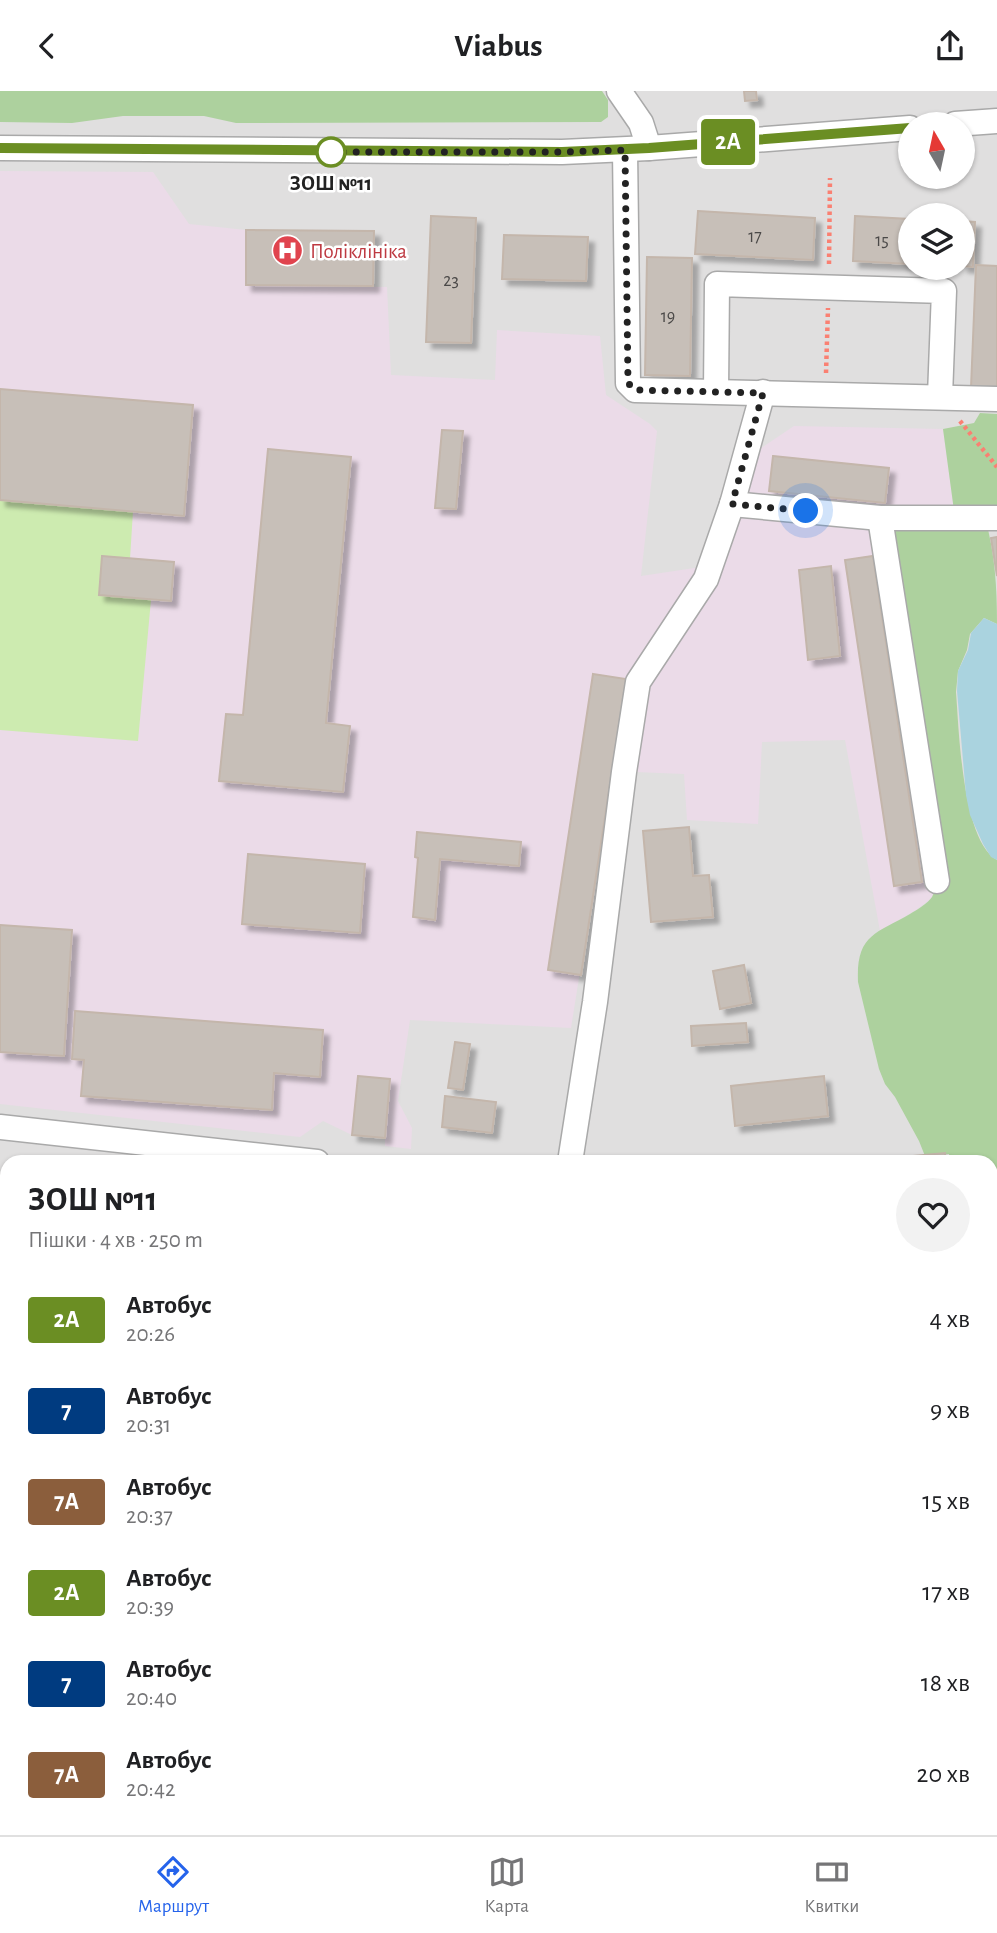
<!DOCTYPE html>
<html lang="uk">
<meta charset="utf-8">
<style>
body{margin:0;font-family:"Alegreya Sans",sans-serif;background:#f2f2f2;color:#202124;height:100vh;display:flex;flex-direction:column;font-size:26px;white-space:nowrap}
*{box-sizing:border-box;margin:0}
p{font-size:23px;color:#757577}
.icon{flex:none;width:38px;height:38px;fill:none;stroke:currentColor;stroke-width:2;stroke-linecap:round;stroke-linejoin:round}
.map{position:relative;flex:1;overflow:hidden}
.sheet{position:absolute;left:0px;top:1064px;width:998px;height:681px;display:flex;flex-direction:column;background:#fff;border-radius:21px 21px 0 0;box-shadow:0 2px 5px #0004}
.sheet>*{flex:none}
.badge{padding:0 14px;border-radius:5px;font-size:24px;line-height:46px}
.needle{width:46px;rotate:351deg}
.fabs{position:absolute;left:898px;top:21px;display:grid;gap:14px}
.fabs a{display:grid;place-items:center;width:77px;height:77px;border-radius:50%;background:#fff;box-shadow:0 2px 5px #0004;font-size:35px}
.you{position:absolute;width:35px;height:35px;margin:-18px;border:5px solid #fff;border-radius:50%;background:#1a73e8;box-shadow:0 0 0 10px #1a73e833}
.map>.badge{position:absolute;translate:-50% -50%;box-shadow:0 0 0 4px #fff}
.round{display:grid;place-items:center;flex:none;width:74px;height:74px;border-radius:37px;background:#f2f2f2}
.summary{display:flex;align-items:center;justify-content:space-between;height:119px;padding:0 28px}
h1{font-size:33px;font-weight:700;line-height:52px}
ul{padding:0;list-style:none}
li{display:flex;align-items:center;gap:21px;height:91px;padding:0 28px}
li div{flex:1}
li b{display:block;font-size:26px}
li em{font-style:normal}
li .badge{min-width:77px;font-weight:700;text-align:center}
header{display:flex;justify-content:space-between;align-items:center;height:91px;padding:0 28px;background:#fff;font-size:32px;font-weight:700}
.menu{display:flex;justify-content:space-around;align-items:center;height:98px;border-top:2px solid #e0e0e0;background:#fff;font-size:19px;color:#757577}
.menu a{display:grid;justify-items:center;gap:4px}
.menu .on{color:#2563eb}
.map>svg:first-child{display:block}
</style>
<header><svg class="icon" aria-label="back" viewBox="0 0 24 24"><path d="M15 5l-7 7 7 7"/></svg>Viabus<svg class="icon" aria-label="share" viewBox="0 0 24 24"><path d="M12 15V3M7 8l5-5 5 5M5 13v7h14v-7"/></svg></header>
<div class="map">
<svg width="997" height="1744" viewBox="0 0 997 1744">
<defs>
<filter id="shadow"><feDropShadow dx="6" dy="6" stdDeviation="2" flood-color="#0004"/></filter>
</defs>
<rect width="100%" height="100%" fill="#f2efe9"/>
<path fill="#e0dfdf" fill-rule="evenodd" d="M0,0h997v1744h-997zM910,33h52v53h-52zM910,124h52v53h-52zM7,1071h983v667h-983z"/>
<g fill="#ebdbe8">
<path d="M0,80l153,1 36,52 57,6v55l141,2 4,88 104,5 2,-50 103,6 6,59 44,29 7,7 -16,145 60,-9 44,-108 49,-33 149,3 12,89 -18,363 -5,17 -16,12 -36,21 -35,-191 -83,2 -4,82 -71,-4 -3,-46 -72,-3 -41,257 -161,-8 -12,81 14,27 -1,21 -26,-3v-8l-33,-3 -29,-14 -23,16 -300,-33z"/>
<path d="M73,1738h537l-3,6h-534z"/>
</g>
<path fill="#cdebb0" d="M0,409l133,11 -3,48 -28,-2 -3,38 52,5 -13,141 -138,-11z"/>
<g fill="#add19e">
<path d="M0,0h602l6,9v17l-7,5 -365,1 -32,-7h-81l-51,7 -72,-1z"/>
<path d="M980,322l17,1v102l-12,2c10,35 12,69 12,106l-13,-6 -14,16 -3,16 -9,21 -2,21c3,37 6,149 41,168v975h-13v-6h6v-667h-41v-8l-24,2 -6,-15 -24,-44 -10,-13 -6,-15 -21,-87c-2,-47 17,-48 52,-68 7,-4 18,-11 22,-17 3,-5 4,-11 5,-16l-57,-363h75l-12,-89 31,-6z"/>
<path d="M651,1738h206l-5,6h-200z"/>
</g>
<g fill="#aad3df">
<path d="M984,527l13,6v236l-6,-3 -8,-13 -13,-29 -4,-20 -9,-104 1,-20 10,-21 3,-17z"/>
<path d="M857,1738h127v6h-132z"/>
</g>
<g fill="#c7bfb8" stroke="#c4b6ab" stroke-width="2" filter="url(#shadow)">
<path d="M744,0h12l1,9 -12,1z"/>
<path d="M698,120l117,7 -2,42 -118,-6z"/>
<path d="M431,125l45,2 -5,125 -45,-1z"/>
<path d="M855,125l55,3v45l-57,-3z"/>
<path d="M962,130l13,1 -2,45 -11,-1z"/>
<path d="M246,139l128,1 -1,55 -127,-1z"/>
<path d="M504,144l84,2 -2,44 -84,-2z"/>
<path d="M647,166l45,1 -2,118 -45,-1z"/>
<path d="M976,174l21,1v122h-26z"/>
<path d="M0,298l193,16 -9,111 -184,-16z"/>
<path d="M442,339l21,1 -7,78 -21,-1z"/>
<path d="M268,358l83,8 -25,266 24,3 -7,66 -124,-11 7,-67 17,1z"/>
<path d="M773,365l116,12 -4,35 -116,-12z"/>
<path d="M997,446v39l-6,-38z"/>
<path d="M102,465l72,6 -3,39 -72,-6z"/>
<path d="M873,465l49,326 -28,4 -49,-326z"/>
<path d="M831,475l9,90 -32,4 -9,-90z"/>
<path d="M593,583l33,5 -45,296 -33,-5z"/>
<path d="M689,736l4,49 16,-1 4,42 -62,5 -8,-91z"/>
<path d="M417,741l104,10 -2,24 -79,-7 -5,61 -22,-3 5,-59 -3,-1z"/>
<path d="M248,763l117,10 -5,69 -118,-9z"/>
<path d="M0,834l72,5 -8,126 -64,-4z"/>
<path d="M744,874l7,38 -31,6 -7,-38z"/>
<path d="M75,920l248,19 -3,47 -46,-4 -2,37 -191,-14 3,-36 -12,-1z"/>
<path d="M746,932l2,19 -56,4 -1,-20z"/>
<path d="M455,951l15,2 -7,46 -15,-2z"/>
<path d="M358,985l32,3 -5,59 -33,-3z"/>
<path d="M824,985l4,40 -93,10 -4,-40z"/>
<path d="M445,1005l51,6 -4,31 -50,-6z"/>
<path d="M945,1062l1,9h-53l-1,-4z"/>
<path d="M7,1075v31h-3z"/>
<path d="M5,1447l2,1v50l-7,-1v-31z"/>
<path d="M0,1686l7,1 -1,20 -6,-1z"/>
<path d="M13,1738h45l-1,6h-45z"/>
<path d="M556,1738h54l-3,6h-54z"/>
</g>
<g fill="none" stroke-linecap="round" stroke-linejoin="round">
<defs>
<g id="minor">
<path d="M619,0l22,32 8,25"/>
<path d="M955,33l42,-3"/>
<path d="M0,57l562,4 87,-4 261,-20"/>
<path d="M625,59l3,233 7,7 362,9"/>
<path d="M716,300l1,-107 227,7 -4,105"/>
<path d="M732,413l148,14h117"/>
<path d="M880,427l57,363"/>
<path d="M0,1036l317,35"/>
<path d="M570,1071l25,-160 29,-230 14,-90 68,-103 26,-75 31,-112"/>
<path d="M990,1114h7"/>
<path d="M0,1425h7"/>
<path d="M73,1744v-6"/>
<path d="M486,1744l2,-6"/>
<path d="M648,1744l3,-6"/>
</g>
</defs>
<use href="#minor" stroke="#a9a9a9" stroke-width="27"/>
<g stroke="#fa8072" stroke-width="4.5" stroke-dasharray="3.5 3.5" stroke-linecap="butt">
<path d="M829,173l1,-86"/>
<path d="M826,282l2,-65"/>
<path d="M960,330l37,46"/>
</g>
<use href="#minor" stroke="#fff" stroke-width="24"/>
</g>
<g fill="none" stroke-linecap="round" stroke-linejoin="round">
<defs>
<path id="line" d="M0,57l562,4 87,-4 261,-20"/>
</defs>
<use href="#line" stroke="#fff" stroke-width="16"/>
<use href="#line" stroke="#6b8e23" stroke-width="10"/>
<path stroke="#222" stroke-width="7" stroke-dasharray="0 12.6" d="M331,61h231l63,-2 3,233 7,7 128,3 -31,111 74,7"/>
</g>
<defs>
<symbol id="hospital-disc" viewBox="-11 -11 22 22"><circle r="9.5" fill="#e0444e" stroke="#fff"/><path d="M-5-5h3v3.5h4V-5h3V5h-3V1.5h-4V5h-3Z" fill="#fff"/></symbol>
</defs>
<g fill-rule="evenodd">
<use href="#hospital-disc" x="270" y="142" width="35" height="35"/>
</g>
<circle fill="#fff" stroke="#6b8e23" stroke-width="3.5" cx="331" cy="61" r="14"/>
<g text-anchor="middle" stroke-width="5" stroke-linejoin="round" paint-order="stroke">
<g font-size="18" fill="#4b4948">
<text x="755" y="151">17</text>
<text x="882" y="155">15</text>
<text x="451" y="195">23</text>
<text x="668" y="231">19</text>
</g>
<g font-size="21" font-weight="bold" fill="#222" stroke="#fff">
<text x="331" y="99">ЗОШ №11</text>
</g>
<g font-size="21" fill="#be3a42" stroke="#fff" text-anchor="start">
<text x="310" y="167">Поліклініка</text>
</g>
</g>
</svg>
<div class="fabs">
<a><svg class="needle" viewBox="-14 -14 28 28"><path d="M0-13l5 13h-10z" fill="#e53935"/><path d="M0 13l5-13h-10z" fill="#757577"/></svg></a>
<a><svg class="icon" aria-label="layers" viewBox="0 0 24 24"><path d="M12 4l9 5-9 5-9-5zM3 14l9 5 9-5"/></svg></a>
</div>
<div class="you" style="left:806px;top:420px"></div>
<b class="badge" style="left:728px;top:51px;background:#6b8e23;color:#fff">2А</b>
<section class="sheet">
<div class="summary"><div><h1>ЗОШ №11</h1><p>Пішки · 4 хв · 250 m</p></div><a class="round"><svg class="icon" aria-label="heart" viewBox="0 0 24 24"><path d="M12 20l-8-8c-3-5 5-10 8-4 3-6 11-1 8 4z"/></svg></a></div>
<ul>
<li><span class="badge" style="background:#6b8e23;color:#fff">2А</span><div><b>Автобус</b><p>20:26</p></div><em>4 хв</em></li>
<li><span class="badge" style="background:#003b80;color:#fff">7</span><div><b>Автобус</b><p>20:31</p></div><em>9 хв</em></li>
<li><span class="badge" style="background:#8b5e3c;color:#fff">7А</span><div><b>Автобус</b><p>20:37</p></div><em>15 хв</em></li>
<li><span class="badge" style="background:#6b8e23;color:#fff">2А</span><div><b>Автобус</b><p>20:39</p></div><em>17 хв</em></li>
<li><span class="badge" style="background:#003b80;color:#fff">7</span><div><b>Автобус</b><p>20:40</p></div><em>18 хв</em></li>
<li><span class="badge" style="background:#8b5e3c;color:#fff">7А</span><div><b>Автобус</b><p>20:42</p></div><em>20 хв</em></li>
</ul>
</section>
</div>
<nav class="menu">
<a class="on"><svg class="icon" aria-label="directions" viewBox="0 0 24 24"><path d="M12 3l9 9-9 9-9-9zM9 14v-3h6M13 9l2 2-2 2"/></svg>Маршрут</a>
<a><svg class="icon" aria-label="map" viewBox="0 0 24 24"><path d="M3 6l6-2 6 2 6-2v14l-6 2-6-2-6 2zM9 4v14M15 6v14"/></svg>Карта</a>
<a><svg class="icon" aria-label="tickets" viewBox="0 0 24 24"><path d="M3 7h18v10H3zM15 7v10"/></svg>Квитки</a>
</nav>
